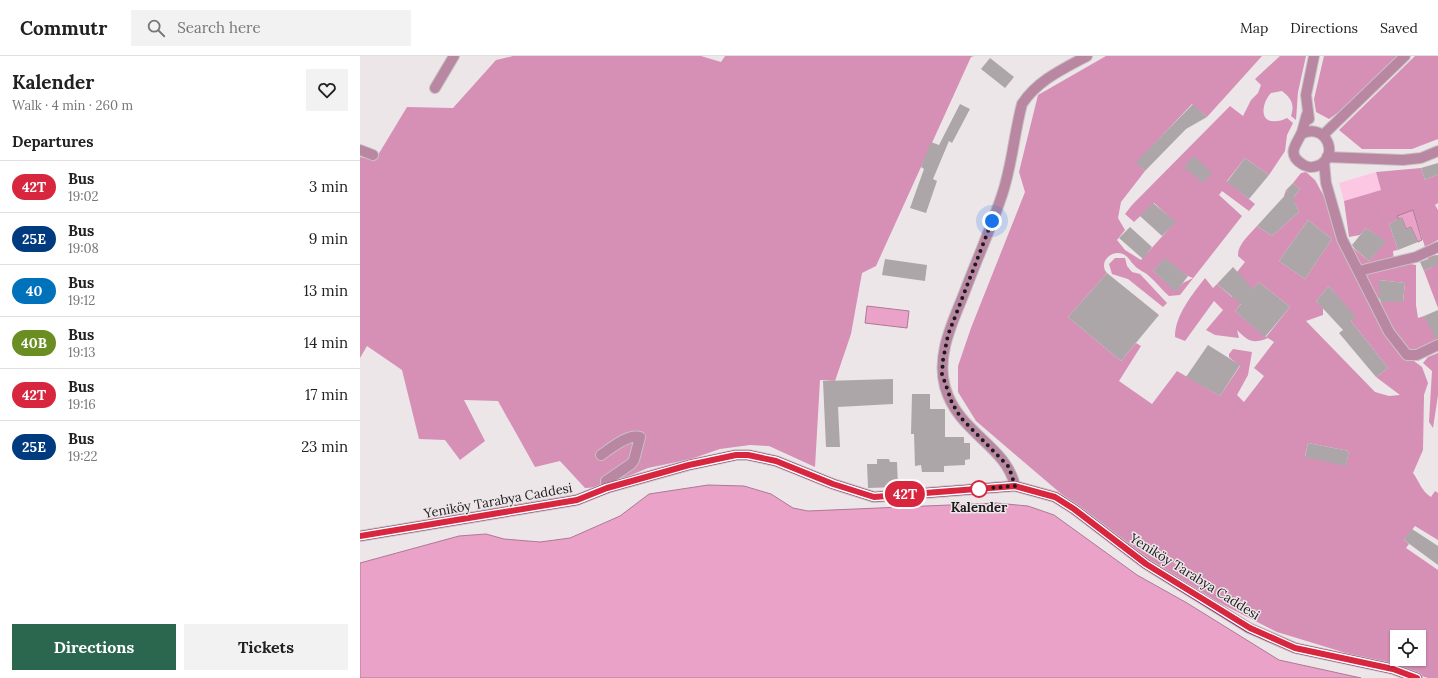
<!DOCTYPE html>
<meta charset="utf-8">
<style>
body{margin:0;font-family:Lora,serif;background:#f2f2f2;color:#222;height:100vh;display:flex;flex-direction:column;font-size:15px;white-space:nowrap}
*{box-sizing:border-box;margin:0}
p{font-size:13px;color:#767676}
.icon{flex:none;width:22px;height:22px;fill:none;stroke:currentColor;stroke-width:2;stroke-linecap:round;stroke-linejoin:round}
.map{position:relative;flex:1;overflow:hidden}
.drawer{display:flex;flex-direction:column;background:#fff;width:360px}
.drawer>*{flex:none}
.badge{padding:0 8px;border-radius:13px;font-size:14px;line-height:26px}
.fabs{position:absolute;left:1030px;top:574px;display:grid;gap:8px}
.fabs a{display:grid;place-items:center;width:36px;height:36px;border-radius:0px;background:#fff;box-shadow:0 1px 3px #0004;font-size:20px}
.you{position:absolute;width:20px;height:20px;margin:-10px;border:3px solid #fff;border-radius:50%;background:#1a73e8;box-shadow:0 0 0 6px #1a73e833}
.map>.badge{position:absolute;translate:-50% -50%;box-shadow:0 0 0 2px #fff}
h2{padding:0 12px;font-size:15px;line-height:36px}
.round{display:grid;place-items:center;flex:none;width:42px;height:42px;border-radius:0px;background:#f2f2f2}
.overview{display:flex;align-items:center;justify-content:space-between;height:68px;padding:0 12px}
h1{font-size:19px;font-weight:700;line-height:30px}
.cta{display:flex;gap:8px;margin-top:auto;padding:8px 12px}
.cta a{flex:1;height:46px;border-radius:0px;background:#2b664f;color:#fff;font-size:16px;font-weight:700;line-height:46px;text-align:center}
.cta a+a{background:#f2f2f2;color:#222}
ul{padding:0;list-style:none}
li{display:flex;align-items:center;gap:12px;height:52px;padding:0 12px;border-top:1px solid #e0e0e0}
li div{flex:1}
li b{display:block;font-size:15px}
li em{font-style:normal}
li .badge{min-width:44px;font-weight:700;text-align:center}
header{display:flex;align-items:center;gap:24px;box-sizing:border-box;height:56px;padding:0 20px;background:#fff;border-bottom:1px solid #e0e0e0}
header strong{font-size:19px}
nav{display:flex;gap:22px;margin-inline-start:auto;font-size:14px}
.search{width:280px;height:36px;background:#f2f2f2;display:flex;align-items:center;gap:10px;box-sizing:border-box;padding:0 14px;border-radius:0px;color:#767676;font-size:15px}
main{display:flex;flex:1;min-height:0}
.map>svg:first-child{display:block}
</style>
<header>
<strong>Commutr</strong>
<div class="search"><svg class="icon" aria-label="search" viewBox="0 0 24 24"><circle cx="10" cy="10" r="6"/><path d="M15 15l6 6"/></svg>Search here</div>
<nav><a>Map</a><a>Directions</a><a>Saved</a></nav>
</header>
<main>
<section class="drawer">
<div class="overview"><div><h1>Kalender</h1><p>Walk · 4 min · 260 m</p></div><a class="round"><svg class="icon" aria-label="heart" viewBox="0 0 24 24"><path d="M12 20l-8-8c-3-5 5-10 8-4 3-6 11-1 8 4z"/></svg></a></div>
<h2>Departures</h2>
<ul>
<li><span class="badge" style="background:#d7263d;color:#fff">42T</span><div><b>Bus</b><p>19:02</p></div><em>3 min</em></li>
<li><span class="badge" style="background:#003b80;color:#fff">25E</span><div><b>Bus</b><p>19:08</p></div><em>9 min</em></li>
<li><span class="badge" style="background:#0072bc;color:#fff">40</span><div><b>Bus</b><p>19:12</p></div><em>13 min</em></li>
<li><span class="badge" style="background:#6b8e23;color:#fff">40B</span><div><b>Bus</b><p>19:13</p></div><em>14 min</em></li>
<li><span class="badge" style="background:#d7263d;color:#fff">42T</span><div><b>Bus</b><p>19:16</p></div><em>17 min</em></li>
<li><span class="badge" style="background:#003b80;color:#fff">25E</span><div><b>Bus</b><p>19:22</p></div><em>23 min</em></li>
</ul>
<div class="cta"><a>Directions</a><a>Tickets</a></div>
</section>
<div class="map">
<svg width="1078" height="622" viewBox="0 0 1078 622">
<rect width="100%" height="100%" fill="#ede6e9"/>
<path fill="#fcc7e3" d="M1016,116l5,18 -37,11 -5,-18z"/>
<g fill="#d68fb5" fill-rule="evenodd">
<path d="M153,0h188l20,6 4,-6h249l-3,1 -95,209 -14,7 -11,61 -16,47 -15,-1 -5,87 -46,-21 -19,-1 -30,4 -29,10 -43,9 -46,19 -17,1 -25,-27 -25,6 -37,-66 -34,-1 21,41 -25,19 -15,-20 -26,-1 -17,-69 -35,-24 -7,12v-201l15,3 32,-53 46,1 43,-48z"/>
<path d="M746,0h156l-55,61 -15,-13 -55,58 8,9 -24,31 -3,16 7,12 -8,10 8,10 16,10 34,-38 -21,-19 -20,19 -9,-8 7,-9 98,-99 13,10 8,-16 7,-7 3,-8 -6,-6 25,-23h26l-8,36 -2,28 -5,-4c4,-12 0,-18 -9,-25l-11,2c-9,9 -13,31 6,28 4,0 7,-2 10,-3l6,5 -6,12 -2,16 -16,24 -24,-17 -18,23 28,23 -6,7 -27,-20 -3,4 23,21 -62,79 -11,1c-7,-6 -13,-14 -20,-20 -4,-4 -11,-6 -15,-11 -4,-4 -6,-9 -11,-11 -12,-5 -25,9 -16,19l-39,44 53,44 15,-18 5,3 -22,35 33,23 25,-33 43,25 20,-30 -11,-9v-3l4,-5 19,3 -4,23 -11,20 7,7 20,-26 -10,-8 20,-26 -6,-4c-15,6 -19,4 -31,-8l2,8 -24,-3 -9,-5 17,-20 -9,-9 -29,40 -10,-4c0,-22 17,-42 30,-59l8,10 4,-4 15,13 5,-25 8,-10 -7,-6c-1,-11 12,-22 19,-30l15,10 27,-24 -4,-9 -11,-7 2,-6 8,7 6,-8 -7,-6 8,-10 5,-1 9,8 11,20 10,35 74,123 12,9 6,16 -4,12 -1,55 -10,23c6,8 9,19 18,24l4,-6 3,2v47l-23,-14 -11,14 5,4 -3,4 32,22v108h-10l-151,-46 -91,-46 -86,-59 -124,-106 -18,-29v-26l13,-38 54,-136 -6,-20 19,-77zM948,164l24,19 -27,40 -26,-18zM805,203l23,17 5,2 -10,5 -7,8 -23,-20zM899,226l31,25 -24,30 -31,-26zM969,230l26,31 -4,4 37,47 -12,9 24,18 -11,1 -14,-4 -69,-71 17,-6v-7l-7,-7zM948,387l41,8 -3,14 -41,-9zM1037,581h22v22h-22z"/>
<path d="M964,0h76l-47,46 -24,17 -13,-7 -2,-13z"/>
<path d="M1055,0h23v83l-26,10h-50l-23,-19z"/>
<path d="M1061,112l4,12 13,-6v29l-3,2 3,5v30l-13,7 -12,-37 -15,6 1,3 -10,5 9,26 -5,1 1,10 22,4v40l2,13 6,-2 14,20v8l-22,11 -1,-6 -7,2 -24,-37 -33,-68 18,15 16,-20 -19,-13 -6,7 -11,2 -5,-36 37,-11 -5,-18zM1019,224l26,3 -2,19h-24z"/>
<path d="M1078,199v53l-14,-37 8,-4 -5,-11z"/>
<path d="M755,202h10l2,8 5,6 8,2 27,29 -4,4 -35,-28 -16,-5 -3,-10z"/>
<path d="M1078,297v42l-5,33 -4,-6 3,-51 -9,-8 5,-6z"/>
</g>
<g fill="#eba2c9" stroke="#ad7995">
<path d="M1053,154l9,30 -4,2 -7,-15 -5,2 -4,-11 -3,1 -2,-3z"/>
<path d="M507,250l42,5 -2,17 -42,-5z"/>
<path d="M348,429l36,1 27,8 22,14 15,3 188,-8 32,3 26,9 83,60 50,28 92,57 82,18h-1001v-115l99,-27 27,-2 18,5 36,3 30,-4 50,-22 29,-22z"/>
</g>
<g fill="#ada6a9">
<path d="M630,2l24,19 -9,11 -24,-19z"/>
<path d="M600,48l10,5 -18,34 -3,-2 -16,38 4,2 -11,32 -16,-5 14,-39 -3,-2 10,-25 8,3z"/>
<path d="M833,48l14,13 -21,12 -41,42 -9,-9z"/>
<path d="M834,100l18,17 -9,10 -19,-16z"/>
<path d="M885,102l24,17 -20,24 -22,-17z"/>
<path d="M1078,107v11l-13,6 -4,-12z"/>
<path d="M933,127l7,6 -7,9 6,14 -27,24 -15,-10 31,-34 -2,-2z"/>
<path d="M793,147l23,19 -14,14 -22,-20z"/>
<path d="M1042,161l4,12 5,-2 7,15 -20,8 -9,-26z"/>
<path d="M948,164l24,19 -27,40 -26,-18z"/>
<path d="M770,171l22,20 -9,12 -24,-21z"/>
<path d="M1006,172l20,13 -17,20 -14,-12 -3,-4z"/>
<path d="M1078,199v9l-14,7 -4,-9z"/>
<path d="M805,202l23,18 -12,16 -23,-21z"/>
<path d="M525,203l42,6 -2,16 -43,-6z"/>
<path d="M873,211l20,22 6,-7 31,25 -25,30 -30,-26 6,-7 -24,-20z"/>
<path d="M747,217l52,42 -38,46 -53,-44z"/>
<path d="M1019,224l26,3 -2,19h-22l-2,-4z"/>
<path d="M969,230l27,31 -5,4 37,47 -12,9 -37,-44 4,-3 -27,-29z"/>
<path d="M1078,254v29h-2l-12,-23z"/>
<path d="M848,289l32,20 -20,31 -34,-19z"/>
<path d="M533,323v25l-55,3 2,40h-14l-3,-66z"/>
<path d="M552,338h18v15h15v28h19v6h6v16l-5,1v5l-21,1v6h-22l-1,-7 -6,1 -1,-32h-3z"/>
<path d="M948,387l41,8 -3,15 -41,-9z"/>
<path d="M517,403h12l1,3h7l1,25 -30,1 -1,-24h10z"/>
<path d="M1052,473l26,17v19l-34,-25z"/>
</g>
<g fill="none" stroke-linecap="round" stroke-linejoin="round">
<defs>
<g id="minor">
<path d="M75,32l19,-32"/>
<path d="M949,63l-3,-24 8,-39"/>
<path d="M941,78c27,-13 39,25 16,32 -5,2 -11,1 -15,-2 -17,-11 -4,-21 0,-32 2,-6 3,-12 5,-18"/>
<path d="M963,79l82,-79"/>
<path d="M0,94l13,5"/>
<path d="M967,101l76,3 18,-2 17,-7"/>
<path d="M964,106l2,21 16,56 47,93 18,23h10l21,-10"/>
<path d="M999,215l57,-14 22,-10"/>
<path d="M241,399c9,-6 27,-22 39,-18l-6,23 -3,4 -25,17 1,7"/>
<path d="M655,430c-9,-41 -57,-53 -70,-99 -9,-33 8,-65 20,-96 12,-32 26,-63 37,-96 10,-29 12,-61 20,-91 16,-24 41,-35 65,-48"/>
</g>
<path id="major" d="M0,480l217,-36 30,-12 82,-23 47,-10h12l28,6 57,23 41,13 141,-11 40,11 19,12 72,55 103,64 46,20 98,21 24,9"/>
</defs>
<use href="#minor" stroke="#c7c1c4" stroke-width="12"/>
<use href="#major" stroke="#c7c1c4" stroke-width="12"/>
<use href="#minor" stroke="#b987a2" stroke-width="10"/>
<use href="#major" stroke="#893167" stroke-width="10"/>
</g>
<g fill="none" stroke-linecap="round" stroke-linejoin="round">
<defs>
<path id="line" d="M0,480l217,-36 30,-12 82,-23 47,-10h12l28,6 57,23 41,13 141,-11 40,11 19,12 72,55 104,64 45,20 98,21 24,9"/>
</defs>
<use href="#line" stroke="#fff" stroke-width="9"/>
<use href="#line" stroke="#d7263d" stroke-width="6"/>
<path stroke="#1c1a1b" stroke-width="4" stroke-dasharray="0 7.2" d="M619,433l36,-3 -6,-19 -48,-49 -9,-15 -10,-29 1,-14 5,-25 44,-114"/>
</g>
<circle fill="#fff" stroke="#d7263d" stroke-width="2" cx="619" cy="433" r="8"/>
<g text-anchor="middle" stroke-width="3" stroke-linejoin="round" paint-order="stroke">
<g font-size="13" fill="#1c1a1b" stroke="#ede6e9">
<text transform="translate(138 444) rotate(-10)" y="5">Yeniköy Tarabya Caddesi</text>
<text transform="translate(835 520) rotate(32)" y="5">Yeniköy Tarabya Caddesi</text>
</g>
<g font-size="13" font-weight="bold" fill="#1c1a1b" stroke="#ede6e9">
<text x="619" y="456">Kalender</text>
</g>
</g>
</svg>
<div class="fabs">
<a><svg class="icon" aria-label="locate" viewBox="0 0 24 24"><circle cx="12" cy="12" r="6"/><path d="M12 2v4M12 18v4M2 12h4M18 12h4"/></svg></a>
</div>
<div class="you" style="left:632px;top:165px"></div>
<b class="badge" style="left:545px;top:438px;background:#d7263d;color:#fff">42T</b>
</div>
</main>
